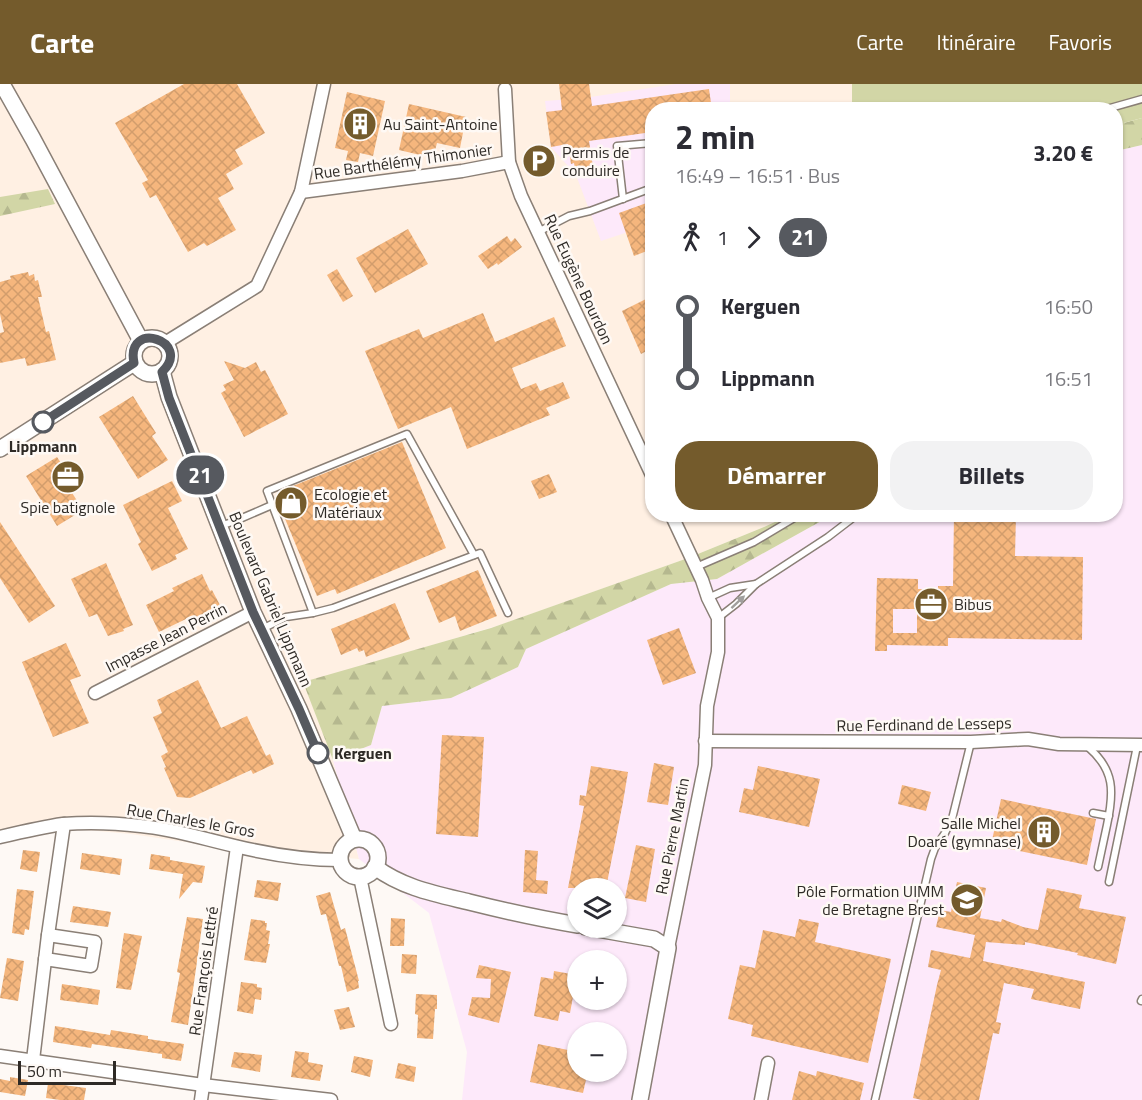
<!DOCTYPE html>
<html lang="fr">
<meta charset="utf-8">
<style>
body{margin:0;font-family:"Titillium Web",sans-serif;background:#f2f2f3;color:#2b2b33;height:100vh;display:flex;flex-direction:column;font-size:22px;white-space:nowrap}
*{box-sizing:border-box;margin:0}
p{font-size:20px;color:#7c7c81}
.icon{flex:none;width:33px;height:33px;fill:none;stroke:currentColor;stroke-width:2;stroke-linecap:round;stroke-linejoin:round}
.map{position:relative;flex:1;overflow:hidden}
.details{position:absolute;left:645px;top:18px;width:478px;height:420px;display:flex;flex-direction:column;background:#fff;border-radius:24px;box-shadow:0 2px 4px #0004}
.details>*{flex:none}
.badge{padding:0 12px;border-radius:20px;font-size:21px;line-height:39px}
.fabs{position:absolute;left:567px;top:794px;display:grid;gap:12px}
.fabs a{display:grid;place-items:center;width:60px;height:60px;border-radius:50%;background:#fff;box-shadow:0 2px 4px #0004;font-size:30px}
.scale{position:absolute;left:18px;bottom:15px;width:98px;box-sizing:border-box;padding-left:6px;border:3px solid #2e2a26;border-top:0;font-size:16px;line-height:21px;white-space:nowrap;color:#2e2a26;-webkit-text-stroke:4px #fef9f5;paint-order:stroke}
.map>.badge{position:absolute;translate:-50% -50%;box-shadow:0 0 0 3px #fff}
.legs{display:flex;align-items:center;gap:9px;height:66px;padding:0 30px;font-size:20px}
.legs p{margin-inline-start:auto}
.head{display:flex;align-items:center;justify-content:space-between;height:102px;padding:0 30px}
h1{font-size:33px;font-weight:700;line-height:45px}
.primary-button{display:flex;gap:12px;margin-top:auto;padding:12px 30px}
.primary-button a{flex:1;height:69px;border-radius:24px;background:#745b2c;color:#fff;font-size:24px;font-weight:700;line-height:69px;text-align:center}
.primary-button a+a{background:#f2f2f3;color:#2b2b33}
ul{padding:0 30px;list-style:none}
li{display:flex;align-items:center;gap:21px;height:72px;font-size:22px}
li i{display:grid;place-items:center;width:9px;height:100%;margin:0 8px;background:currentColor}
li i::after{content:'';width:15px;height:15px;margin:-8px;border:4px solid;border-radius:50%;background:#fff}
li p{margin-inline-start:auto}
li:first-child i{background:linear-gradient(#0000 50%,currentColor 0)}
li:last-child i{background:linear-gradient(currentColor 50%,#0000 0)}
header{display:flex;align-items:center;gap:36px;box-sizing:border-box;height:84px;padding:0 30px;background:#745b2c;color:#fff}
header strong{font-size:28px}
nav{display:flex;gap:33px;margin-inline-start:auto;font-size:21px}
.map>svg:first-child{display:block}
</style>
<header>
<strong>Carte</strong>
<nav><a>Carte</a><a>Itinéraire</a><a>Favoris</a></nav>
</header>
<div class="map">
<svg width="1142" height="1016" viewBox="0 0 1142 1016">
<defs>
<pattern id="forest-firs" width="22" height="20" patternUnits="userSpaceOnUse" patternTransform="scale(1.5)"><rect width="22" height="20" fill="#d2d6a6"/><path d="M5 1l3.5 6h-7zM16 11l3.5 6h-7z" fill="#b5b88f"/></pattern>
<pattern id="building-cross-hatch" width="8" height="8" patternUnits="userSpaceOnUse" patternTransform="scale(1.5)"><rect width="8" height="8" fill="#f5b67d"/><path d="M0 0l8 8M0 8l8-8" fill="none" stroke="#d29d6c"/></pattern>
</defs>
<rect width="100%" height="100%" fill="#fef9f5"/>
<path fill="#fff0e3" d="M0,0h852v25l-200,1v404l138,1 -26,12 -76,31 -188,67 -196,58 29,77 26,99 -140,-12 -88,-13 -67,-6 -64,10z"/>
<g fill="#fde9fa" fill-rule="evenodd">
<path d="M676,0h54v25l-78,1v114l-51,17 -25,-66 -25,-28 -6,-46 39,-3z"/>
<path d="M1142,61v955h-680l5,-48 -38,-139 -70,-54 -26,-99 38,-15 11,-39 69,-8 67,-31 8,-18 145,-65 46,-5 115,-64 284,-1v-363zM578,804h38v39h-38zM578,876h38v39h-38zM578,948h38v39h-38z"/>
</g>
<g fill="url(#forest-firs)">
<path d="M1142,34v27l-26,6v-26z"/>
<path d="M48,105l7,15 -55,12v-19z"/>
<path d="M790,431h42l-115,64 -46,5 -145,65 -8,18 -67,31 -69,8 -11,39 -38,15 -30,-78 188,-54 197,-70 76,-31z"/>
</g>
<path fill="#d2d6a6" d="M852,0h290v34l-26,7v-15h-264z"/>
<g fill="url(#building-cross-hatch)" fill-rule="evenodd">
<path d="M184,0h53l28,49 -30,17 8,14 -17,10 8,15 -16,9 18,32 -29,16 -3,-3 -16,9 -32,-57 -6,3 -8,-15 6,-3 -33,-57z"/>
<path d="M559,0h30l3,22 117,-17 3,21h-60v22l-63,9 5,32 -18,2 -2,-12 -3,1 -3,-20 -17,3 -5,-35 16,-2z"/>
<path d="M347,8l38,9 -12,55 -13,-3 -2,9 -12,-2 2,-9 -13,-3z"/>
<path d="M409,20l57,13 -6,31 -23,-5 -4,15 -34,-8z"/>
<path d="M652,117v48l-18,7 -15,-43z"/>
<path d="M408,145l20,35 -53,29 -19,-35z"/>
<path d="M507,152l4,6 4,-4 7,9 -24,18 -1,-2 -9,6 -10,-13z"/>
<path d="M337,185l16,27 -10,6 -16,-27z"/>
<path d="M28,188l1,4 5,-2 1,7 3,-1 4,17h-4l8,35 3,-1 7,29 -29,6 -2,-8 -25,5v-30l4,-1 -4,-18v-32l11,-3 -1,-3z"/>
<path d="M652,212v52l-11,6 -19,-43z"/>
<path d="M483,229l12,29 59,-25 12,29 -54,22 9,21 15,-6 4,8 23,-9 7,16 -24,10 4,7 -83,34 -16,-42 -53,22 -33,-78 54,-22 4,9z"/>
<path d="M224,277l21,7 11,-6 5,10 4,-2 23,44 -44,23 -23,-44 5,-3 -3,-5 11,-5z"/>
<path d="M133,312l23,37 -4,3 16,24 -30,19 -39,-62z"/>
<path d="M402,358l44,106 -109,46 -2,-5 -18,7 -41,-99 18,-8 -1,-3z"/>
<path d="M57,373l16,24 -6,4 16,25 -26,16 -31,-50z"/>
<path d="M549,390l8,18 -18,7 -8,-18z"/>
<path d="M172,397l10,20 -14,7 20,41 -13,6 2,4 -25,12 -14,-27 3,-2 -18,-37z"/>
<path d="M954,430h62l-1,42 68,1 -1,83 -134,-2v8l-61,-1v6h-12l2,-73 41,1v10h20v-3h15zM893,525h24v24h-24z"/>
<path d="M0,438l55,84 -26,17 -29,-45z"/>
<path d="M106,479l27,62 -10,4 1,2 -16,5 -11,-22 -8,3 -18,-38z"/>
<path d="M478,486l19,46 -37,15 -5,-15 -16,7 -13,-32z"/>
<path d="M202,490l8,17 2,-1 9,17 -31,15 -2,-4 -29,14 -13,-27 28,-14 -2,-3z"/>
<path d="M395,519l15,36 -44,18 -2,-7 -5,2 -2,-4 -16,7 -10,-26z"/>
<path d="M679,544l17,45 -33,12 -16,-45z"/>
<path d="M66,559l15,33 -11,4 19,43 -36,14 -31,-75z"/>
<path d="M198,596l23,48 26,-12 19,40 4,-2 4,10 -21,10 -2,-4 -61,28 -13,-1 -13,-29 2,-1 -5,-11 7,-4 -15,-35 9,-4 -5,-13z"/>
<path d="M442,651l42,2 -6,100 -42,-3z"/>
<path d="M654,679l20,4 -6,38 -21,-3z"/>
<path d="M591,682l37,6 -5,30 -17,86h-38l16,-82 -5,-1 1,-10 6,1z"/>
<path d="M758,682l62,13 -11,48 -70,-15 5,-24 9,2z"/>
<path d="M902,701l29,7 -5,19 -28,-7z"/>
<path d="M1001,715l95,20 -9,46 -96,-20z"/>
<path d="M636,761l19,4 -9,53 -21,-4z"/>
<path d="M23,766l17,2 -3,20 -17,-3z"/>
<path d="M525,766l13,1 -2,29 12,1 -1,13 -24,-2z"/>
<path d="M82,769l40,6 -2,16 -40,-6z"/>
<path d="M151,770l19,3v3l35,6 -3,17 -9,-1 -14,17 4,-25 -34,-5z"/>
<path d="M257,796l24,3 -3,18 -24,-4z"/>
<path d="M957,798l29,6 -6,30 21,4 1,-3 21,8 15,3 9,-42 35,7 -3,13 47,9 -10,47 -39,-9 1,-2 -53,-11v3l-39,-3 -3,19 102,21 -5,27 -49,-10 3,-10 -30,-6 -8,39 5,1 -2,11 -6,-1 -14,67h-57l-9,-2 24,-113 4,-15 -13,-3 3,-17 39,8 5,-23 -39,-8 4,-17 11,2z"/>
<path d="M17,805l17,2 -5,39 -4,-1 -1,6 -12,-2z"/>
<path d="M330,808l11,38 4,-2 14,53h-1l1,7 -12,4 -6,-26h-2l-13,-52 -5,1 -5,-19z"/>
<path d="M73,822l38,6 -3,15 -38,-5z"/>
<path d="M187,833l16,2 -15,106 -17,-3 9,-49 -3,-1z"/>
<path d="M391,834l14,1 -1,27h-14z"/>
<path d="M251,835l14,2v2h2l-1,7 4,1 -2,13h2l-4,19 -22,-3z"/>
<path d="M799,835l20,4 -4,19 76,17 -23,104 -117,-27 2,-11 -25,-6 12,-54 15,3 8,-38 32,7z"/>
<path d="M124,849l18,3 -11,54 -15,-2z"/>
<path d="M402,870l15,1 -1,19 -15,-1z"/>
<path d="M7,874l17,3 -6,40 -18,-3z"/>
<path d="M479,881l32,7 -12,51 -31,-8 4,-18 18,1 1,-19 -15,-1z"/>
<path d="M554,887l23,4 -7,38 -10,-2 -2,10 -24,-5 7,-39 12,2z"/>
<path d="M241,898l16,2v3l5,1 -1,12 -6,-1 -2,15 -16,-3z"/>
<path d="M62,900l38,6 -2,15 -38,-5z"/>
<path d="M416,910l21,1v14h-2l-2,30 -16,-1 1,-23 -3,-1z"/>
<path d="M349,923l6,20 -15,3 -6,-20z"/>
<path d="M55,942l55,9 1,-5 37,6v3l36,5 -3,17 -19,-3v-4l-70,-10 -1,4 -38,-6z"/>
<path d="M538,960l40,8v19h10l-5,22 -53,-11z"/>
<path d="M295,967l14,2 -1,9 15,3 -3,16 -29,-4z"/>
<path d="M234,968l28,3 -2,17 -29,-5z"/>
<path d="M354,972l19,4 -3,17 -19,-5z"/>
<path d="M398,979l18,4 -2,15 -19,-4z"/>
<path d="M799,987l17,5 1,-5 47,12 -4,17h-68z"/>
<path d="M10,993l18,3 -3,16 -25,-4v-13l10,2z"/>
<path d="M48,999l38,5 -2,12h-24l-14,-2z"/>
</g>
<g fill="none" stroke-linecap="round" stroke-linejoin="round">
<defs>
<g id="service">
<path d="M1103,26l39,-11"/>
<path d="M623,115l-6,-53 35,-3"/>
<path d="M538,148l31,-16 21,-5 62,-23"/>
<path d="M220,442l15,-5 37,-16"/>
<path d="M696,483l58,-25 47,-28"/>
<path d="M708,514l22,-10 26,-4"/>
<path d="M313,529l-46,-122 140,-57 67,121"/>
<path d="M718,534l18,-14 20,-20 72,-47 30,-23"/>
<path d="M262,545l24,-12 27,-4 20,-5 147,-55 28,60"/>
<path d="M1088,663c27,23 26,45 19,78 -3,14 -6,28 -9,42"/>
<path d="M1093,729l16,3"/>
<path d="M1109,798l28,-136"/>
<path d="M1141,917l1,-2"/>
<path d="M875,1016l56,-241 4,-11 10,-15 7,-14 19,-77"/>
</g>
<g id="minor">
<path d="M505,5l4,73 12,34 131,279"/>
<path d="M301,108l161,-21 47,-9"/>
<path d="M165,259l92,-57 44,-94 23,-108"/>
<path d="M95,609l158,-81"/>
<path d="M705,657l266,1 57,-3 31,5 83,1"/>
<path d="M0,753c21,-5 42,-10 63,-13 25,-2 53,-1 78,2 32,3 63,13 94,20 33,8 71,14 105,14"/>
<path d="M360,793l31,147"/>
<path d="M668,864l37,-183 2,-59 11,-54v-34l-10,-20 -6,-18 -31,-66"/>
<path d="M45,875l46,7 4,-24 -47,-7"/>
<path d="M0,972l203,29 128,15"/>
<path d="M33,976l15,-125 16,-111"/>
<path d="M201,1016l36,-253"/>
<path d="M761,1016l7,-37"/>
</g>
<g id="tertiary">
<path d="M2,0l31,55 108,202"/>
<circle cx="152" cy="272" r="18"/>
<path d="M162,287l7,26 84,215 46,97 55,130"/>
<path d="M0,365l134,-86"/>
<circle cx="359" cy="774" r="19"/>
<path d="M375,783c28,21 61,27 94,35 36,9 72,17 109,23"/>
<path d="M586,843l68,12 14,9 -28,152"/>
</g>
</defs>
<use href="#service" stroke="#8a7f76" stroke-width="9"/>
<use href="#minor" stroke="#8a7f76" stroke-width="15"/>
<use href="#tertiary" stroke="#8a7f76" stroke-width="18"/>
<use href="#service" stroke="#fff" stroke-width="6"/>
<use href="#minor" stroke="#fff" stroke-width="12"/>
<use href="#tertiary" stroke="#fff" stroke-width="15"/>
</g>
<defs><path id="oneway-solid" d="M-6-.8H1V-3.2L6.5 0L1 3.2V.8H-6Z" transform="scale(1.5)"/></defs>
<use fill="#a19f9d" href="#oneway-solid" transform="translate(738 518) rotate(-43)"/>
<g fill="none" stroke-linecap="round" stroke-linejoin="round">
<defs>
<path id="line-1" d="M43,338l91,-59c-9,-44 60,-22 28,9l7,26 84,214 46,97 19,44"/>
</defs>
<use href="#line-1" stroke="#fff" stroke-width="14"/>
<use href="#line-1" stroke="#56595f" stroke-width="9"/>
</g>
<defs>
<symbol id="building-disc" viewBox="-11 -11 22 22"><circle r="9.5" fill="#745b2c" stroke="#fef9f5"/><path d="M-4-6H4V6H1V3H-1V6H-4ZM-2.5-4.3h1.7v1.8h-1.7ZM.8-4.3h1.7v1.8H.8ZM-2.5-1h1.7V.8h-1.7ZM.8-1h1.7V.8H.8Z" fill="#fff"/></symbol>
<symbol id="parking-disc" viewBox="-11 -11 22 22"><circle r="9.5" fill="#745b2c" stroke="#fef9f5"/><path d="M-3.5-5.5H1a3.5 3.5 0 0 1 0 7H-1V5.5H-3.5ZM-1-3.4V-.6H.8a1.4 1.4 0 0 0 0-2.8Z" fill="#fff"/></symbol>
<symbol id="office-disc" viewBox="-11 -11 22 22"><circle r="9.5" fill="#745b2c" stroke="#fef9f5"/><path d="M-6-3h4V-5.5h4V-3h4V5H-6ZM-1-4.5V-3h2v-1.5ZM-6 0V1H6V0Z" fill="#fff"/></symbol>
<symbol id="shop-disc" viewBox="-11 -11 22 22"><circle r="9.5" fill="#745b2c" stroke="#fef9f5"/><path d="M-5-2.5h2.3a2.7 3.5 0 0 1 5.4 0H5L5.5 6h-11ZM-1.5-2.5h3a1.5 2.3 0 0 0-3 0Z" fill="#fff"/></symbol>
<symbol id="school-disc" viewBox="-11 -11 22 22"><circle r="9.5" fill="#745b2c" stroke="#fef9f5"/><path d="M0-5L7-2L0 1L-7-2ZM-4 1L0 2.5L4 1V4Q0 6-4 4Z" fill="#fff"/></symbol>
</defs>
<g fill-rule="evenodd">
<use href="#building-disc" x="341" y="21" width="38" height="38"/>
<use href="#parking-disc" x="520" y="58" width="38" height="38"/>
<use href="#office-disc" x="49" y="374" width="38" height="38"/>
<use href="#shop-disc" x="272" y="400" width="38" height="38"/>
<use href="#office-disc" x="912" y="501" width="38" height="38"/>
<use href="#building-disc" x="1025" y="729" width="38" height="38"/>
<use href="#school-disc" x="948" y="797" width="38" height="38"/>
</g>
<g fill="#fff" stroke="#56595f" stroke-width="3">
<circle cx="43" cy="338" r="10"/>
<circle cx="318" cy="669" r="10"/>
</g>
<g text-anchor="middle" stroke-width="5" stroke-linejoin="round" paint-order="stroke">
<g font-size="16" fill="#2e2a26" stroke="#fef9f5" text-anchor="start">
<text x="383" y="46">Au Saint-Antoine</text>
<text x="562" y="74">Permis de<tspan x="562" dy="18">conduire</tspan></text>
<text x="314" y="416">Ecologie et<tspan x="314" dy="18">Matériaux</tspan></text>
<text x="68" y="429" text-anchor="middle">Spie batignole</text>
<text x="954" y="526">Bibus</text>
<text x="1021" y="745" text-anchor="end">Salle Michel<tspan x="1021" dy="18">Doaré (gymnase)</tspan></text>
<text x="944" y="813" text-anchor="end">Pôle Formation UIMM<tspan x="944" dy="18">de Bretagne Brest</tspan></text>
</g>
<g font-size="16" fill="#2e2a26" stroke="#fef9f5">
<text transform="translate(403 77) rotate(-8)" y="6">Rue Barthélémy Thimonier</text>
<text transform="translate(579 195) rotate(65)" y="6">Rue Eugène Bourdon</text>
<text transform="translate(271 515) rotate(67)" y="6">Boulevard Gabriel Lippmann</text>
<text transform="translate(166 553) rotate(-27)" y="6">Impasse Jean Perrin</text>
<text transform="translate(924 640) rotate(-1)" y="6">Rue Ferdinand de Lesseps</text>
<text transform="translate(191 736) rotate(10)" y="6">Rue Charles le Gros</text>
<text transform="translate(672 752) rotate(-79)" y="6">Rue Pierre Martin</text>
<text transform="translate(203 887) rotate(-82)" y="6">Rue François Lettré</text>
</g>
<g font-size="16" font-weight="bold" fill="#2e2a26" stroke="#fef9f5">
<text x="43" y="368">Lippmann</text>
<text x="334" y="675" text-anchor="start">Kerguen</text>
</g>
</g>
</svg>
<div class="fabs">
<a><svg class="icon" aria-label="layers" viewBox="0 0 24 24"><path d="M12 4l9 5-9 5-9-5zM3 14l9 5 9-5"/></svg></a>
<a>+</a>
<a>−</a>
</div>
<div class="scale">50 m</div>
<b class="badge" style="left:200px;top:391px;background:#56595f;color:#fff">21</b>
<section class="details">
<div class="head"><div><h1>2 min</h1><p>16:49 – 16:51 · Bus</p></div><b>3.20 €</b></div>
<div class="legs"><svg class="icon" aria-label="walk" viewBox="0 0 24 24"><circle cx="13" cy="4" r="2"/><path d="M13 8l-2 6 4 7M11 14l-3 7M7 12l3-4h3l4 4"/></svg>1<svg class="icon" aria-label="forward" viewBox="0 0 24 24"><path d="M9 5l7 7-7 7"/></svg><b class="badge" style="background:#56595f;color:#fff">21</b></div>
<ul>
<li><i style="color:#56595f"></i><b>Kerguen</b><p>16:50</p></li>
<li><i style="color:#56595f"></i><b>Lippmann</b><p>16:51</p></li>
</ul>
<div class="primary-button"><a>Démarrer</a><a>Billets</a></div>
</section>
</div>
